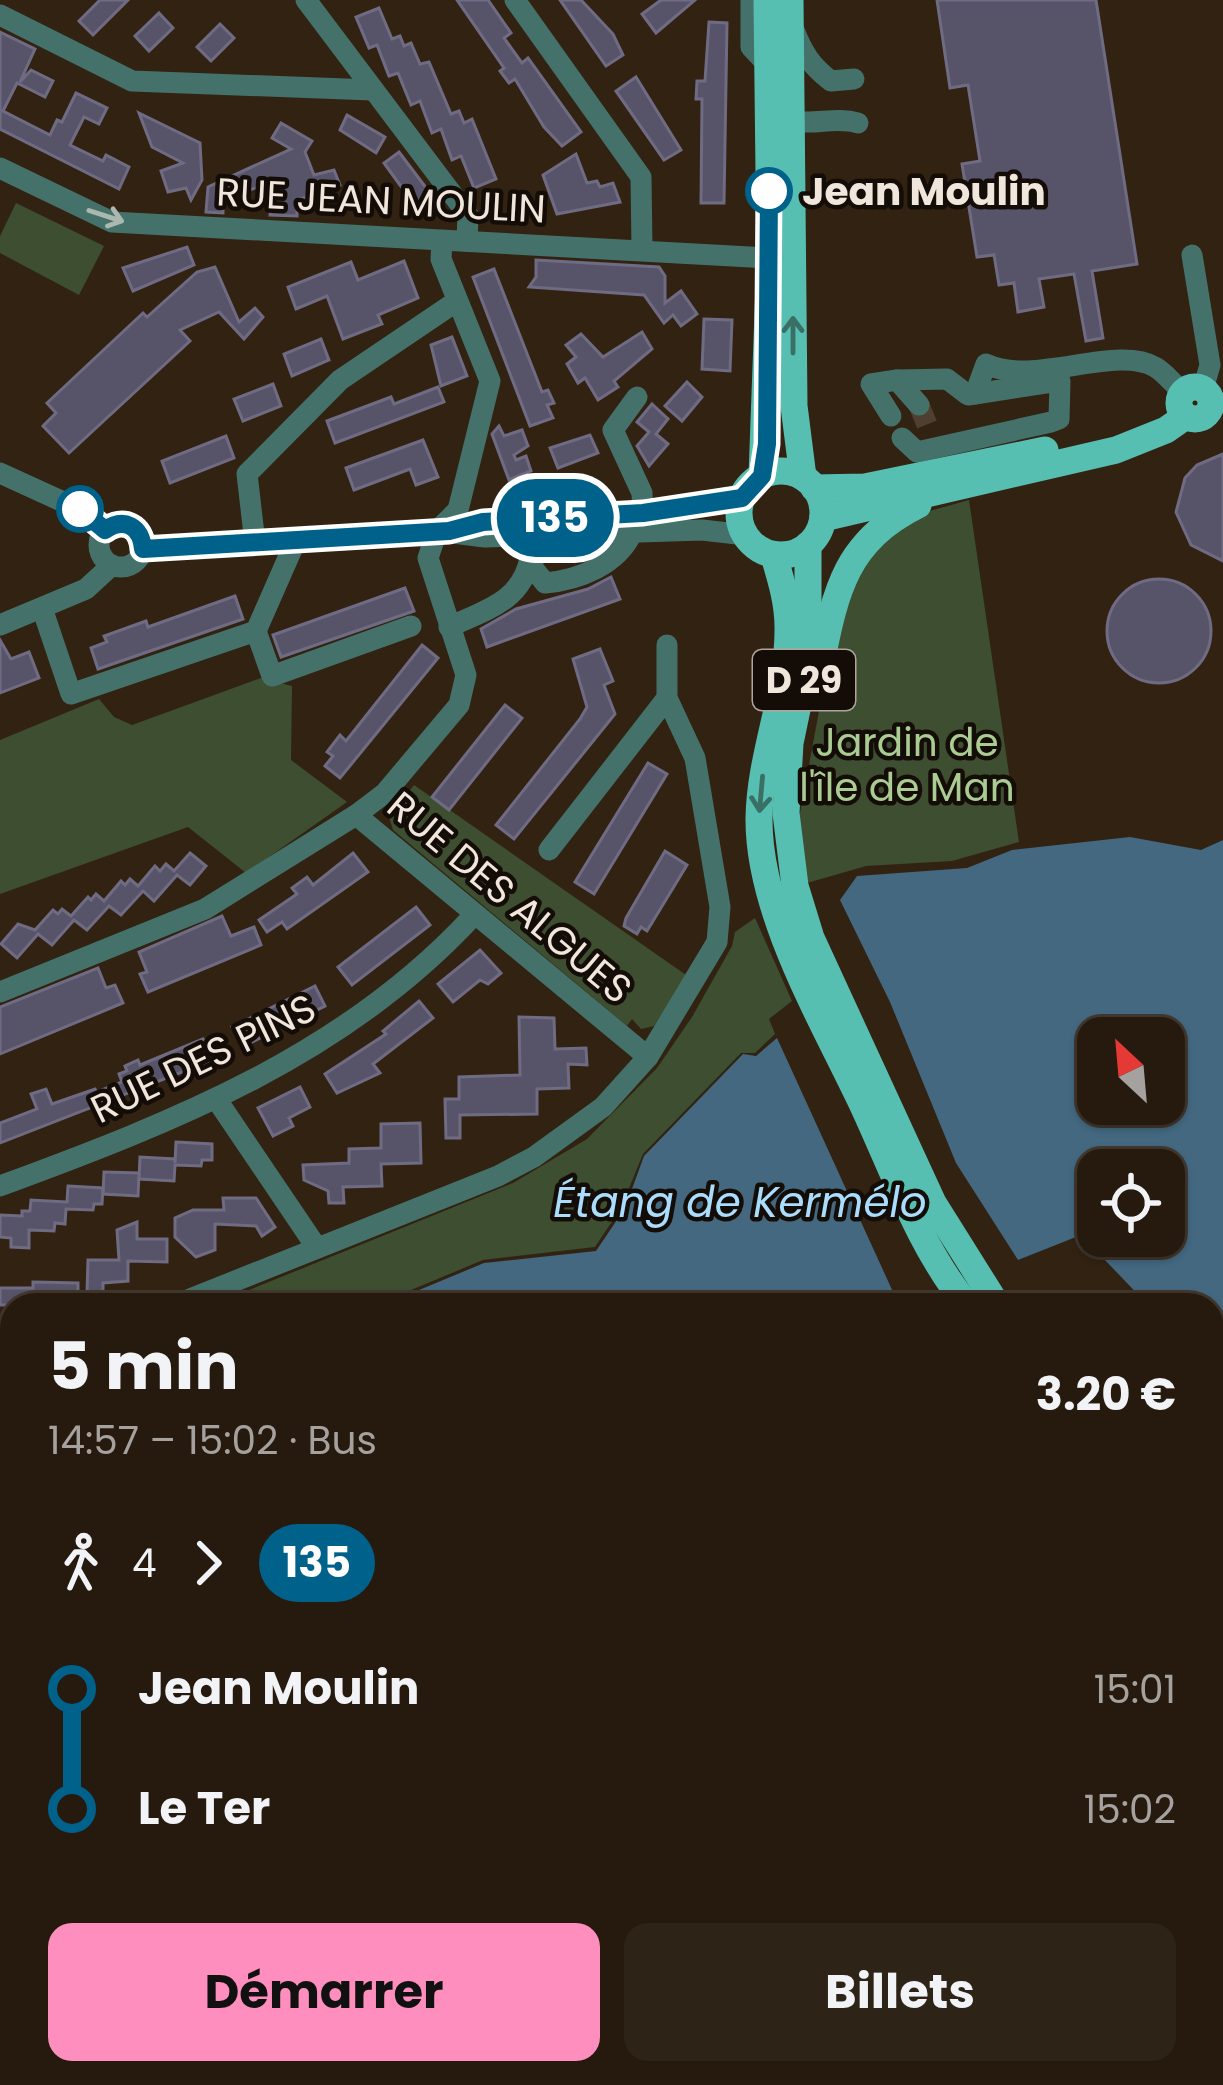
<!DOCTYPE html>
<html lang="fr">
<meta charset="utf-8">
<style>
body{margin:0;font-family:Poppins,sans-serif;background:#2e2317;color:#f1f3f6;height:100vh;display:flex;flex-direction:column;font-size:45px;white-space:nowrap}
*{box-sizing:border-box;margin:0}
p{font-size:39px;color:#a4a19e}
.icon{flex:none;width:66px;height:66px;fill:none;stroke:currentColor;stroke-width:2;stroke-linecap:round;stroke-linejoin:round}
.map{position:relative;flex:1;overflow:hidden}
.side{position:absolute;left:0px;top:1293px;width:1224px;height:792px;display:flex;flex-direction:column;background:#261a0e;border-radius:36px 36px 0 0;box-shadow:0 3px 9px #0004,0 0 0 3px #42382e}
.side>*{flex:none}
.badge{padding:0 24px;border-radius:39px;font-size:42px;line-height:78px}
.needle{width:78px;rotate:334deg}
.buttons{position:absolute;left:1077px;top:1017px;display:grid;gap:24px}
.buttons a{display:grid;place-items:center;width:108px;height:108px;border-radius:24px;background:#261a0e;box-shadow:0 3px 9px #0004,0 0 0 3px #42382e;font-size:60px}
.map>.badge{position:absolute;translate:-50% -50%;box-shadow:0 0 0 6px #fff}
.legs{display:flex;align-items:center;gap:18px;height:132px;padding:0 48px;font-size:39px}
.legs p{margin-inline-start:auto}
.head{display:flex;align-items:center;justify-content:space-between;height:204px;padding:0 48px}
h1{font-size:66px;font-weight:700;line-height:90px}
.cta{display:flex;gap:24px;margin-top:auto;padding:24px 48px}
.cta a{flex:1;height:138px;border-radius:24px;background:#fe8ebd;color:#111;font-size:48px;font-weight:700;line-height:138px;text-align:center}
.cta a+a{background:#2e2317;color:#f1f3f6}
ul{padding:0 48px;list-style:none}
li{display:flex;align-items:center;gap:42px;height:120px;font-size:45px}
li i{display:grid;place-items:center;width:18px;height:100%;margin:0 15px;background:currentColor}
li i::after{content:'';width:30px;height:30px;margin:-15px;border:9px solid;border-radius:50%;background:#261a0e}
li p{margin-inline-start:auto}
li:first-child i{background:linear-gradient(#0000 50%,currentColor 0)}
li:last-child i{background:linear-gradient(currentColor 50%,#0000 0)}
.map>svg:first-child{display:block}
</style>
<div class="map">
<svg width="1223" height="2085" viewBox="0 0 1223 2085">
<rect width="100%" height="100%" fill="#322212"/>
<g fill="#3d4e31">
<path d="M16,203l88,43 -25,49 -79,-42v-17z"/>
<path d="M969,500l50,342 -67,19 -86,5 -59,17 -9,-59 43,-231 11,-26 60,-51z"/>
<path d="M261,678l31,8 -1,74 56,42 -101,71 -58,-46 -188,67v-154l99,-41 15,18 18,8z"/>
<path d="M414,785l275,192 -35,49 -13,3 -9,-10 -5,7 -234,-196 -4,-13z"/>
<path d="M755,918l37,83 -23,18 6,15 -20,19h-14l-98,101 -22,54 -26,39 -112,13 -108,45h-163l301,-122 74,-44 70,-71 35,-51 40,-71 3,-14z"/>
</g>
<g fill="#475a3a">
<path d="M1212,1523l11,7v286l-11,15z"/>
<path d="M255,2073h628v12h-639z"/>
</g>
<g fill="#43687f" fill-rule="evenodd">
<path d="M1130,837l71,13 22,-10v519l-11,-6v-48h-64l-67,-70 -63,25 -62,-97 -66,-161 -50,-102 17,-24 110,-8 45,-18zM1164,1038v66h-66v-66zM1164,1170v66h-66v-66z"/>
<path d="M777,1038l122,267h-516l101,-42 112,-12 29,-43 19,-52 99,-102 13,2z"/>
<path d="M12,1428v645h243l-11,12h-244v-649z"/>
<path d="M883,2073h308l10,12h-318z"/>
</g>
<g fill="#57546a" stroke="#6e6b83" stroke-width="3">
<path d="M100,0h28l-35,35 -14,-14z"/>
<path d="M457,0h31l23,33 -7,5 18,25 6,-5 53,74 -19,14 -18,-19 -29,-48 -6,4 -9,-12 4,-3z"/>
<path d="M560,0h21l32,34 10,21 -17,11z"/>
<path d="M661,0h34l-39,33 -14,-19z"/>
<path d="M937,0h159l41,264 -45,7 11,67 -17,3 -12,-67 -35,5 5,28 -26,5 -4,-29 -15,2 -5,-30 -17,2 -15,-93 18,-3 -12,-76 -18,3z"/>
<path d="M379,8l13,31 8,-3 4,10 7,-3 9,21 9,-2 22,52 8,-3 5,12 8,-4 24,60 -22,9 -13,-32 -9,4 -11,-31 -9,4 -12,-32 -9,4 -13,-32 -9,3 -12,-31 -8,3 -13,-31z"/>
<path d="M159,13l14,15 -24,23 -14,-15z"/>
<path d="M709,22l18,1 -3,180h-23l1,-104h-6l1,-18h8z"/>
<path d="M220,24l14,14 -23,23 -14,-14z"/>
<path d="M0,32l35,17 -15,33 11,-12 22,11 -8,16 -28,-14 -14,28 47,24 7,-15 5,2 14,-29 31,15 -8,16 -15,-7 -14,28 33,16 3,-6 23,12 -10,22 -119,-60z"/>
<path d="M636,77l45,73 -17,10 -48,-69z"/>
<path d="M139,113l61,30 2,37 -11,20 -5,-12 -18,4 -7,-21 22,-8 -31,-16z"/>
<path d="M347,115l38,22 -9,16 -36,-23z"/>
<path d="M281,123l31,18 -7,11 9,23 20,-5 6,15 -43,15v16l-27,-1 3,-33 -50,17v14l-17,-1 2,-25 83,-38 -19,-11z"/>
<path d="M399,152l37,49 -16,12 -36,-50z"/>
<path d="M576,154l11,29 10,-2 3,6 13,-4 7,19 -63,12 -14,-39z"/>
<path d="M187,247l7,18 -61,26 -10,-23z"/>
<path d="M536,260l123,7 6,9v27l16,-12 16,23 -16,12 -8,-11 -9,8 -20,-28 -115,-8 7,-10z"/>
<path d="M404,261l14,37 -40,17 4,9 -39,15 -16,-43 -31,13 -8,-22 63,-25 7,18z"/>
<path d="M215,267l24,55 16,-14 8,9 -19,22 -25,-27 -39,18 10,11 -121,112 -26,-27 13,-13 -9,-10 96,-90 4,4 50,-45z"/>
<path d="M494,269l48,123 6,-2 6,13 -7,2 6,13 -23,8 -57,-149z"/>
<path d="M704,319l28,1 -2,51 -28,-2z"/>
<path d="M642,332l10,17 -38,32 4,6 -20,13 -13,-22 -7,5 -11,-19 9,-7 -10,-12 15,-11 22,23z"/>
<path d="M452,337l15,39 -26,10 -10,-41z"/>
<path d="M321,339l8,21 -37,16 -8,-22z"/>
<path d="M687,382l15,15 -20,24 -17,-15z"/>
<path d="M273,384l8,22 -38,15 -9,-22z"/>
<path d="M438,387l6,15 -109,41 -8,-22 64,-24 3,7z"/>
<path d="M652,404l16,15 -12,15 12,10 -19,22 -12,-20 12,-14 -12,-10z"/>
<path d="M499,426l5,10 18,-6 6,16 -14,9 2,5 10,-4 5,15 -22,9 -17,-46z"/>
<path d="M590,435l8,18 -40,15 -8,-20z"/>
<path d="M226,436l8,22 -64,25 -8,-22z"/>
<path d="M423,440l15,37 -22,8 -6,-16 -56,21 -8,-22z"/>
<path d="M1223,454v107l-32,-16 -15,-33 9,-34 12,-13z"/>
<path d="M611,577l9,22 -133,48 -6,-18 35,-20 72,-20z"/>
<circle cx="1159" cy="631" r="52"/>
<path d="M405,588l9,23 -133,46 -8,-22z"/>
<path d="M235,596l8,23 -145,50 -7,-21 16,-6 -3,-6 42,-15 2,6z"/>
<path d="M0,640l11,19 18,-7 10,26 -39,15z"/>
<path d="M422,645l16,13 -98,120 -15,-12 8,-10 -6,-4 13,-17 6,6z"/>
<path d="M600,649l13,32 -9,4 11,29 -101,125 -18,-14 84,-106 7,-12 -14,-48z"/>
<path d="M505,705l17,13 -73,92 -17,-13z"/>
<path d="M648,763l19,11 -73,120 -19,-12z"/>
<path d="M665,851l22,14 -40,66 -6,-4 -4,7 -13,-8 2,-8z"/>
<path d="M190,853l16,13 -16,19 -13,-10 -23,26 -11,-10 -22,24 -12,-9 -22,24 -13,-10 -22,25 -14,-11 -21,24 -16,-14 17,-20 17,6 18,-20 5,4 4,-5 9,7 17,-19 3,3 5,-6 8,7 17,-20 4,4 5,-6 8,7 17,-20 5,5 6,-7 8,7z"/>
<path d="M353,853l15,19 -81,57 -5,-7 -15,10 -8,-12 38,-26 -5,-6 15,-11 6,8z"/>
<path d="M416,907l14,18 -78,60 -14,-18z"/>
<path d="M222,916l9,20 23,-9 7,18 -113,47 -8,-18 7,-2 -8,-20z"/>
<path d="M480,950l21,23 -13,11 -8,-4 -27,22 -15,-18z"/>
<path d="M98,968l8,20 9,-3 8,18 -123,51v-47z"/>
<path d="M315,986l10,20 -83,41 -10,-20z"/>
<path d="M419,1001l14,17 -60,46 7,9 -43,20 -12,-19 61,-40 -3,-3z"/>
<path d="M519,1017l35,1 1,31 31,-1 1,17 -19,-1 1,24 -32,1v25l-77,1v23h-14l-1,-39h14v-22l61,-2z"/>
<path d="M203,1039l10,21 -213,83v-20l37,-14 -6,-15 15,-5 6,15 43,-15 2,3 25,-10 -3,-8 8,-3 -2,-5 13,-6 2,5z"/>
<path d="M300,1087l10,20 -21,11 4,8 -20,10 -15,-28z"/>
<path d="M420,1123l1,40 -40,1 1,22 -39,1 1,16h-15l-1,-12 -24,-11 -1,-15 46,-2v-14l32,-1v-24z"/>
<path d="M176,1142l36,2v16h-10l-1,6 -26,-1 -1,16 -35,-2 1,-22 35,2v4z"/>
<path d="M104,1172l35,1 -1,23 -35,-2z"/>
<path d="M68,1186l35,2 -1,16h-8l-1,6 -27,-1 -1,15 -10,-1 -1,8 -25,-1v18l-18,-1v-9l-11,-1v-22l22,1v-5h8l1,-11 36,2z"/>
<path d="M223,1198h33l19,29 -13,9 -6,-10 -41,-2v26l-19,7 -21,-20v-19l18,-8h31z"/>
<path d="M137,1222v17h30v23l-39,-1v20l-25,2v9h-16l1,-32h31l-2,-30z"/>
<path d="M33,1282l45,1v22h-78v-17h33z"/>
</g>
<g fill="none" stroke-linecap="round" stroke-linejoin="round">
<path stroke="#4f3f30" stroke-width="21" stroke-dasharray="21 10" stroke-linecap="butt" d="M919,405l9,22"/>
<g stroke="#44726b" stroke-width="21">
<path d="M306,0l162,215 -1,26"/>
<path d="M515,0l126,177 1,72"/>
<path d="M751,0v47l17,18"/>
<path d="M0,15l132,66 240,9"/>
<path d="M794,30c9,23 17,36 37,51l23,-2"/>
<path d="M782,117c26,12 50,-2 76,6"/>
<path d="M0,168l112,54 658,36"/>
<path d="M1192,255l18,110 -7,24"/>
<path d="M897,380l50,-1 21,16 84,-13"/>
<path d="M975,394l11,-30c47,23 130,-20 169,3 11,6 18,18 29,25"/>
<path d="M637,397l-24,33 29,63 1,20"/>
<path d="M891,416l-20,-32 26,-4 22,25"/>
<path d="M902,438l15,14 134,-30 8,-3 1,-38"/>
<path d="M0,473l92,42 13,15"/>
<circle cx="121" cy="545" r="22"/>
<path d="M457,529l26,-7 160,-9 99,-15"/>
<path d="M255,543l-8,-69 93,-94 117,-79"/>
<path d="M532,547l1,21 12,15c34,-3 72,-18 87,-50"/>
<path d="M143,549l294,-18 48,6 217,-7 44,5"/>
<path d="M42,608l29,86 185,-63 40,-91"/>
<path d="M0,625l86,-36 26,-24"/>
<path d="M449,627c37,-17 73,-26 81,-69"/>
<path d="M256,631l16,45 139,-50"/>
<path d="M356,815l29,-22 74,-88 7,-30 -38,-117 9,-27 21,-21 32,-129 -49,-122 1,-18"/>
<path d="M549,850l118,-152"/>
<path d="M0,992l205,-83 151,-94 292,242"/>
<path d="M217,1100l100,148"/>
<path d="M0,1186c174,-64 345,-131 473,-270"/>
<path d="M175,1305l323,-129 36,-19 69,-50 45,-50 69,-115 3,-35 -25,-149 -28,-60v-53"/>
<path d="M0,1372l12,-5"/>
<path d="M1212,1915l11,8"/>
</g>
<g stroke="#57bfb1" stroke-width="27">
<path d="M790,0l4,406 9,71"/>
<circle cx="1195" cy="403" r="16"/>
<circle cx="781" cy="513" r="42"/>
<path d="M762,476l8,-218 -3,-258"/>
<path d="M814,488l51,-1 180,-37"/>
<path d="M823,518l293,-68 50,-20 20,-14"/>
<path d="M808,545v112l-18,86 -4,70 9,73 16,52 122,265 64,102"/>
<path d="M774,556c7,24 14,46 14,71 1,64 -28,126 -29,191 -1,96 66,206 106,292 30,65 56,139 102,195"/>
<path d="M821,663c15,-74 25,-122 97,-158"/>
<path d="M1212,1471l11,7"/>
<path d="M1212,1500l11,6"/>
</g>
</g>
<defs><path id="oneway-shaft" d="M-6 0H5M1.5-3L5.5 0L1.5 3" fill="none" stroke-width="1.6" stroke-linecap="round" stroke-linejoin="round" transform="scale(3)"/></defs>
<use stroke="#acb8af" href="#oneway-shaft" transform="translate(106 216) rotate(18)"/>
<g stroke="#396f64">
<use href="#oneway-shaft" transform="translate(793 335) rotate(-90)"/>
<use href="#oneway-shaft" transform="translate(761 794) rotate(95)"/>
</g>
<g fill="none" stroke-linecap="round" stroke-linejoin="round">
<defs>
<path id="line-1" d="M80,509l25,21c19,-13 36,-4 38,19l306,-18 34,-9 160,-9 99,-15 20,-22 5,-32 2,-253"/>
</defs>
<use href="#line-1" stroke="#fff" stroke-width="27"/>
<use href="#line-1" stroke="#00628b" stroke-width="18"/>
</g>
<g fill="#fff" stroke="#00628b" stroke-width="6">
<circle cx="769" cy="191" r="21"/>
<circle cx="80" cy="509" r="21"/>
</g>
<g text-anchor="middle" stroke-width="9" stroke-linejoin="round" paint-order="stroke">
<rect fill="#140d07" stroke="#afa59c" stroke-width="3" x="753" y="650" width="102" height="60" rx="9"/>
<g font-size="36" font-weight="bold" fill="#f1e6dc">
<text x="804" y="693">D 29</text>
</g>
<g font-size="39" font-weight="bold" fill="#f1e6dc" stroke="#140d07" text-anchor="start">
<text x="802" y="205">Jean Moulin</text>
</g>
<g font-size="39" fill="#f1e6dc" stroke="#140d07">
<text transform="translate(381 200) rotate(3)" y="14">RUE JEAN MOULIN</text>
<text transform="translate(510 897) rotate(40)" y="14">RUE DES ALGUES</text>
<text transform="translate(203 1058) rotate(-26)" y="14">RUE DES PINS</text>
</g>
<g font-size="39" fill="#aacc93" stroke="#140d07">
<text x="907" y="756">Jardin de<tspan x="907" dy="45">l'île de Man</tspan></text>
</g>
<g font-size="42" font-style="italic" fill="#aaddfd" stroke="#140d07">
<text x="740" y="1217">Étang de Kermélo</text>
</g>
</g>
</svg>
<div class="buttons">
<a><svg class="needle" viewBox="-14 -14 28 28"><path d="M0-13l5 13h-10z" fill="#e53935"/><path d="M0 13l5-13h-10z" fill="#a4a19e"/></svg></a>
<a><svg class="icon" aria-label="locate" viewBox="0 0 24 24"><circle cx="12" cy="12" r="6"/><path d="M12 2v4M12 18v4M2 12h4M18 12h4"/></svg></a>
</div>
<b class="badge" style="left:555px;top:518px;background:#00628b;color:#fff">135</b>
<section class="side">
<div class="head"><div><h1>5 min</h1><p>14:57 – 15:02 · Bus</p></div><b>3.20 €</b></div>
<div class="legs"><svg class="icon" aria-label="walk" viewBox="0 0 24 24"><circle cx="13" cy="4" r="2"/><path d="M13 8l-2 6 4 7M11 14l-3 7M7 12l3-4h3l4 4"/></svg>4<svg class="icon" aria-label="forward" viewBox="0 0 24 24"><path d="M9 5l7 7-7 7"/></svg><b class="badge" style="background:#00628b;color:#fff">135</b></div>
<ul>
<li><i style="color:#00628b"></i><b>Jean Moulin</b><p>15:01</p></li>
<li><i style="color:#00628b"></i><b>Le Ter</b><p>15:02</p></li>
</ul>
<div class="cta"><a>Démarrer</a><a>Billets</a></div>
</section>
</div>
